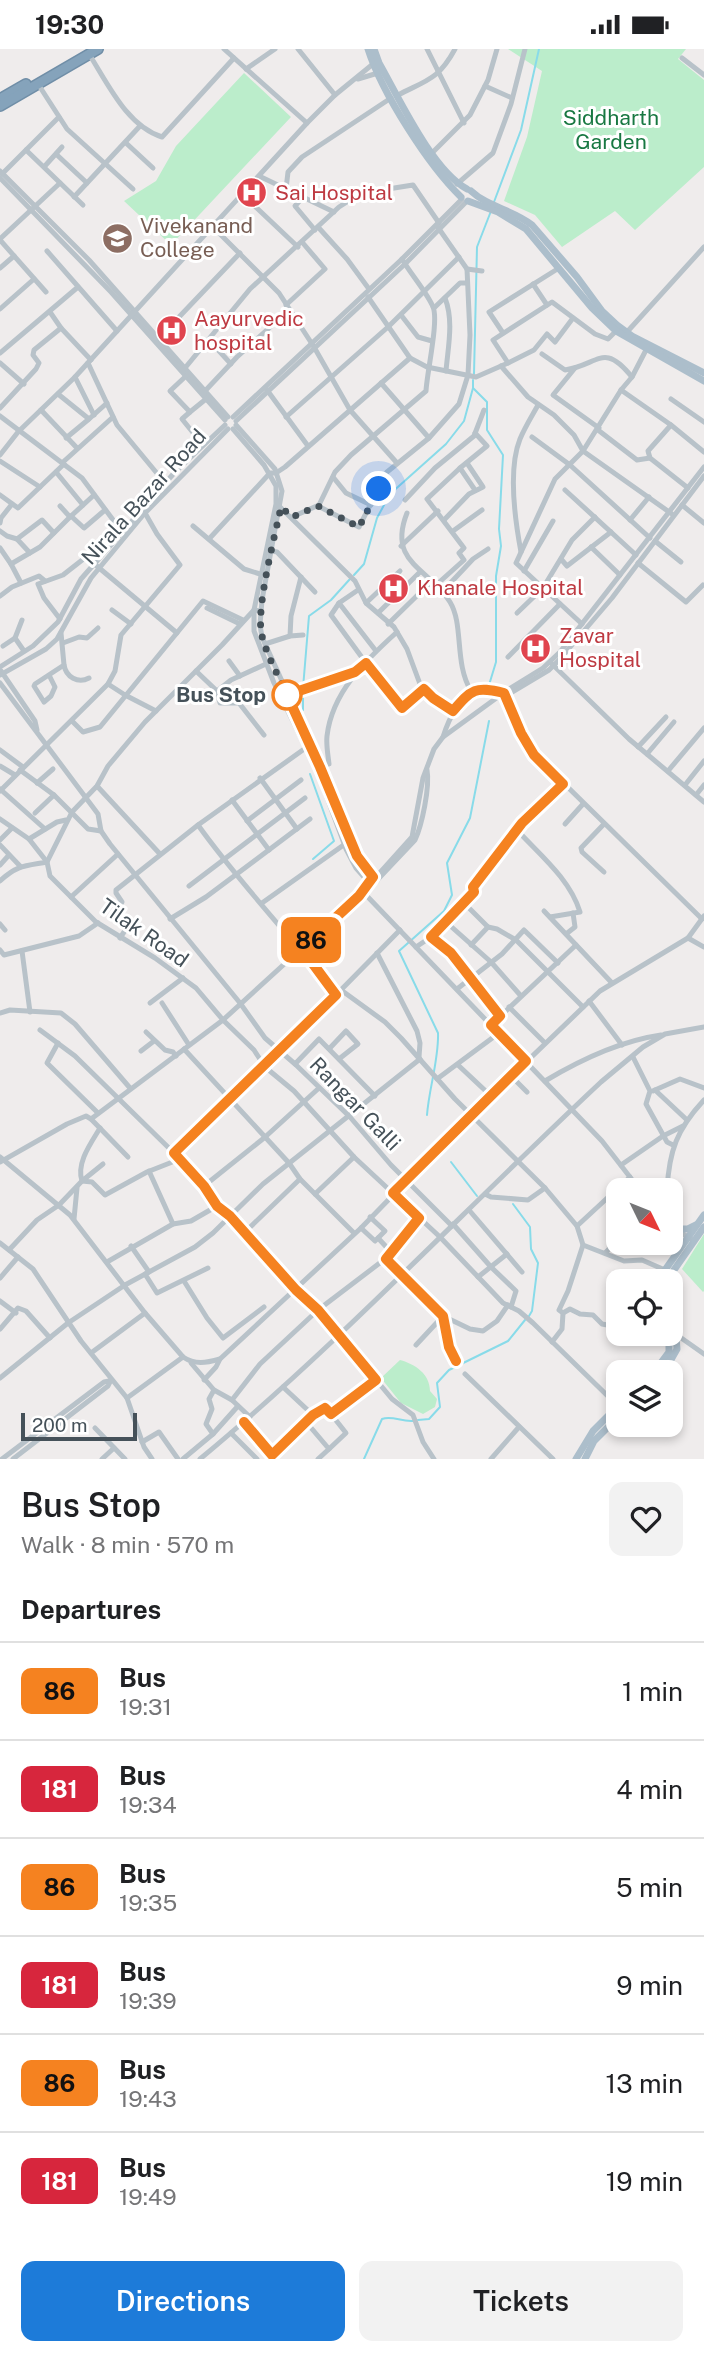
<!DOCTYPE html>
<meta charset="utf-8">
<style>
body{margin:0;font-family:"Public Sans",sans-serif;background:#f2f2f2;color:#202124;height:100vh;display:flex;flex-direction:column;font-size:26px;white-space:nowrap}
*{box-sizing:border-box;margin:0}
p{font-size:23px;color:#757577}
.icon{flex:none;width:38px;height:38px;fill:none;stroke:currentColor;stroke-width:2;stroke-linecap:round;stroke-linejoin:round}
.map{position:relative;height:1410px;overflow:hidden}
.side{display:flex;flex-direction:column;background:#fff;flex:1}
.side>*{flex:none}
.badge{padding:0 14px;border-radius:10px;font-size:24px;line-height:46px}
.needle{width:46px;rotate:133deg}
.controls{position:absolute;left:606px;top:1129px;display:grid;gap:14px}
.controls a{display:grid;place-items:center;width:77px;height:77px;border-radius:14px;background:#fff;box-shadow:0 4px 10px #0003;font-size:35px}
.scale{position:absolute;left:21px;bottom:18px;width:116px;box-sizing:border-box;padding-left:7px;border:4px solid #455159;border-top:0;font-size:19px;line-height:24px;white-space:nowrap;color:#455159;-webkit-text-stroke:5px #fff;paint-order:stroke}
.you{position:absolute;width:35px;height:35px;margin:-18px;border:5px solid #fff;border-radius:50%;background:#1a73e8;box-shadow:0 0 0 10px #1a73e833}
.map>.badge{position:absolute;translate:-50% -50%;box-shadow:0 0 0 4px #fff}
h2{padding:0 21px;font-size:26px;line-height:63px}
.round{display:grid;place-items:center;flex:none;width:74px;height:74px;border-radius:14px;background:#f2f2f2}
.summary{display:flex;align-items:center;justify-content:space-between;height:119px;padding:0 21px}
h1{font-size:33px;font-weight:600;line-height:52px}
.action{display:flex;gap:14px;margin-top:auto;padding:14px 21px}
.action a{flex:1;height:80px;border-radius:14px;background:#1d7bd9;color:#fff;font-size:28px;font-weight:600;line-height:80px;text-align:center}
.action a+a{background:#f2f2f2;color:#202124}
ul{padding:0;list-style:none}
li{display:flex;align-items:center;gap:21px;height:98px;padding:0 21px;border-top:2px solid #e0e0e0}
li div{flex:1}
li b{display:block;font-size:26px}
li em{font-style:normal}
li .badge{min-width:77px;font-weight:700;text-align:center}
.status{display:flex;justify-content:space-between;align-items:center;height:49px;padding:0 35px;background:#fff;direction:ltr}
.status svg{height:19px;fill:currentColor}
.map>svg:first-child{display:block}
</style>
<div class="status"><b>19:30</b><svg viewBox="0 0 49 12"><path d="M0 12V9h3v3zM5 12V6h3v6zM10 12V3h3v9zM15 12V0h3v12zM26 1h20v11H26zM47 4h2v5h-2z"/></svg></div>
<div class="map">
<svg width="704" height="1410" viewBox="0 0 704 1410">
<rect width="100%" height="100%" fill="#efecec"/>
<g fill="#bbedcb">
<path d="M508,0h178l-8,10 26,21v87l-69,63 -20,-19 -53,36 -27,-32 -31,-14 23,-64 15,-66z"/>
<path d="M244,24l47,44 -120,128 -47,-44 32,-20 20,-35z"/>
<path d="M704,1185v57l-1,1 -21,-23z"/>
<path d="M400,1311c15,4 30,14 30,31l7,8 -2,8 -12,7 -22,-11 -20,-25z"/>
</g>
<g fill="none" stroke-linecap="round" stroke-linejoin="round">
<g stroke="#88dbe9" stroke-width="2">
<path d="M494,153l27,-72 18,-81"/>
<path d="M474,325l3,-127 14,-36"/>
<path d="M473,331v8l14,14v28l16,25 -4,74 2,17 -5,30v86l-7,23"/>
<path d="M354,526l10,-11 13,-46 13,-24 56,-50 18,-23 9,-33"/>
<path d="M303,639l6,-72 22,-16 19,-21"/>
<path d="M303,661v-17"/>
<path d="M310,725l24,67 -21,18"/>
<path d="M427,1066c2,-27 12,-56 11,-82l-39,-82 45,-40 8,-16 -5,-32 23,-45 19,-97"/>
<path d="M451,1113l26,34"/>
<path d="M513,1155l17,23 1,22 7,14 -6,48 -3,5"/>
<path d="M418,1371l11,-1 11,-12 -3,-24 12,-13 59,-29 17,-21"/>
<path d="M364,1410l18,-40c10,-4 19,3 31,2"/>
</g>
<defs>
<g id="highway">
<path d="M0,50l26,-15"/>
<path d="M0,57l98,-57"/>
</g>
</defs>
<use href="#highway" stroke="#708ea7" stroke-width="12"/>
<g stroke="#b8c2c9" stroke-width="5">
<path d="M224,0l83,74"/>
<path d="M298,0l37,46"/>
<path d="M427,0l37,74"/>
<path d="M89,5c19,30 38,72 73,83l72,-79"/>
<path d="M682,9l22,17"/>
<path d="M246,20l29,-20"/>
<path d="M358,30l20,-6"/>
<path d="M38,35l29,45 66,60"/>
<path d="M485,37l27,12"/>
<path d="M398,46c29,-15 41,-16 57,-46"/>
<path d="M126,94l27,25"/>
<path d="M26,101l57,55"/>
<path d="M432,104l38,-38 18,-35 9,-31"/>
<path d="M56,105l31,29 -13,14"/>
<path d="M44,118l18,-20"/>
<path d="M0,122l89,89 139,157"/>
<path d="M2,125l57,-57"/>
<path d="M259,127l75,36"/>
<path d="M0,129l111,114 114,128"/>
<path d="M87,134l53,-57"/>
<path d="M457,135l36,-31 18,-49 14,-55"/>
<path d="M286,140l2,-17 14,-15 89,-59"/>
<path d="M242,145l56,53"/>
<path d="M303,148l-8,9 20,24"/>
<path d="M212,177l67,67 35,54 36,63 47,53"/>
<path d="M318,178l29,32 22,30"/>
<path d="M0,190l60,-56"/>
<path d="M0,191l46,52"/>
<path d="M47,202l70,80"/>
<path d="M0,219l14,-12"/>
<path d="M467,220l15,2"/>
<path d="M533,235l14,21"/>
<path d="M368,248l42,61 17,9 49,10 32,-14 -15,-23 59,-38 43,32 13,5 8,-8"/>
<path d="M445,249c9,23 3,49 1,73"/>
<path d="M286,256l39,-36 -23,-27"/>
<path d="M434,259l26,-25h7"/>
<path d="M0,260l34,-30"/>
<path d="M50,263l11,16"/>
<path d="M401,266l17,22 14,4"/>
<path d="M627,283l77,-85"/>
<path d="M503,284l-14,-21 70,-44"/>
<path d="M159,289l81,-85"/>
<path d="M209,291l22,24"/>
<path d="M0,304l78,-66"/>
<path d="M542,305l23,16c34,-5 38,-29 67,7"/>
<path d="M0,314l24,21"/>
<path d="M88,314l29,62 48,58"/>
<path d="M508,314l26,-13 13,-16 8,8 18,-24"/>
<path d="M501,317l27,31 26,18 20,20 9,16 89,63"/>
<path d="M185,319l65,-79 89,-82 11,-7 38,-11 25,-4 26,38"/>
<path d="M575,319l-22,27 46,33"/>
<path d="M186,327l-16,15 20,21 16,-13"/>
<path d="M75,328l19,38"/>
<path d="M381,334l48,55"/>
<path d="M267,341l41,56"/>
<path d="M621,341l50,35 33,27"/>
<path d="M205,342l32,-34 52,-47"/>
<path d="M58,345l31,25 18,-16"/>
<path d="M671,350l33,23"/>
<path d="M0,359l36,-39 3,-6 -6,-8 1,-5 27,-22 30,32"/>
<path d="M41,361l36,38"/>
<path d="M190,363l-8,7 21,26"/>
<path d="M0,367l82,62 40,54"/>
<path d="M233,368l169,-158 60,-60"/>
<path d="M286,368l102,-90 71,-70"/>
<path d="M236,372l169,-157 62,-63"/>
<path d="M236,376l39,44 7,22 -20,109 -2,25 2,12 59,130 36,89 20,25"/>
<path d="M671,376l-23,26 2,7 38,30"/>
<path d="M233,380l31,36 12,21v18l-22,106v21l20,52 42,85 30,81 10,19 16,18"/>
<path d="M598,381l39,30 13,-2"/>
<path d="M532,388l38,28 80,73"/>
<path d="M66,389l23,-19"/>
<path d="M0,406l18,-23 57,-55 232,-254 28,-28 38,-31"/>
<path d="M0,412l40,26"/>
<path d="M62,414l51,-46"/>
<path d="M460,419l15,22"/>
<path d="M56,423l27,33"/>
<path d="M333,428l13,16 25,12"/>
<path d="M565,441l71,65"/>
<path d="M0,446l18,13 46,-44"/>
<path d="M405,451l30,-32 39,-32 10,-26"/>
<path d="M682,456l22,18"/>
<path d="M60,457l10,11 24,-22"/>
<path d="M279,457l76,75 11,22 28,24 13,22 13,35 13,14 20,13"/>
<path d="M318,457l41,21 28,-55 42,-34 30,-34 9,-29 2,-40 -3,-66 -30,-43"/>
<path d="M407,464c-20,50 22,55 43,89 14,23 4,61 21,89"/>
<path d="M71,467l13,12 21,-18"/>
<path d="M292,468l27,-12 16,-33 16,-17 75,-64c1,-19 13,-71 7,-84 -5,-13 -23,-34 -31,-48"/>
<path d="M444,471l25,-26 14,-7 -16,-24"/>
<path d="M630,471l19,-23"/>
<path d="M0,474l1,-5 11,-14"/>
<path d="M193,477l51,43 16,5"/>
<path d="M0,482l7,5 10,3"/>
<path d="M453,482l29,-21"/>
<path d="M209,490l61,-66h6l9,-6 125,-109"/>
<path d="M655,492l26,21"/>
<path d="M401,497l37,-35"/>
<path d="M591,498l29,28"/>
<path d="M0,499l11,16 29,-17 30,-30"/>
<path d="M272,502l5,1 38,40"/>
<path d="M521,503c-6,-32 -13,-83 -1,-113 5,-12 12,-23 18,-34"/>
<path d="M30,504l-13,-14 25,-19 12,13"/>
<path d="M561,510l6,7 44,-34"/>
<path d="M638,514l48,39 17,-17"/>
<path d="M11,515l10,19"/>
<path d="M524,522l29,-50"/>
<path d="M435,537l29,-26 -5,-7 5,-5 -37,-49 33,-31 27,-22 -12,-13"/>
<path d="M358,541l-19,13 -8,12 35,48 36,45 22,-19"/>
<path d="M442,543l31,-33 15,-10"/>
<path d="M0,547l12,-9 27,-11 6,5"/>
<path d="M339,554l37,48"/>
<path d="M366,554l34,-32"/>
<path d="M207,559l33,16"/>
<path d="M112,561l19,14"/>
<path d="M261,562l-7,-1 -32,35 -77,77 -37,44 -11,20 -25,26 -25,50 3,14 46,46 59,36 41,30 27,32 31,30 11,17 29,24 60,66 86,80 63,66 16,8 14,12 85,83"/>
<path d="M378,564l42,-41"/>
<path d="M517,564l26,-25 29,-48 23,-23"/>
<path d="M60,570l-16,-21 -6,-14 25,-9 23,-18 91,76"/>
<path d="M22,571l-7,18 9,13"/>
<path d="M388,575l43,-42"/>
<path d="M582,575l-66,-61 39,-84 28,-28 38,-61 11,-13 14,-27"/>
<path d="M290,587l1,-20 10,-39"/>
<path d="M63,594l16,-6 8,1 11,-10"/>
<path d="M265,595l25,-8 13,-1"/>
<path d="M3,597l12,-8"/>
<path d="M508,608l52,-53"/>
<path d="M229,612l11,15"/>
<path d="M551,614l78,76 75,63"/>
<path d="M64,616c2,12 14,19 25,13"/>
<path d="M0,618l33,-21 25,-24 23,-43 94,-107 50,-47"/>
<path d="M1,622l34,50 2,9"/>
<path d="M196,622l21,20 14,-11 35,-16"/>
<path d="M0,626l46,-26 11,-10 34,-61 53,-64 84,-85"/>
<path d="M49,626l6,12 -4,9 -7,6 -10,-16 1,-2 29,-19 -3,-32"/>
<path d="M0,634l98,131 3,17 9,13 130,159 25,35 30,26 55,53 41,48 61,61"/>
<path d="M108,635l17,11 31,16"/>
<path d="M217,642l3,12h19l25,32"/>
<path d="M287,646l69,-23"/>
<path d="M504,648l45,-27 11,-11 52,-61 92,-122"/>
<path d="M72,672l11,11 17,-5 103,-126 40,19"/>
<path d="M443,688c5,-16 19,-48 38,-49 7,0 15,3 23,5l17,40 14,22 167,164"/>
<path d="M638,698l28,-30"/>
<path d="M0,701l23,17"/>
<path d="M647,705l27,-32"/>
<path d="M0,717l15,9"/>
<path d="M317,719l12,-4c-1,-9 -3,-19 -2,-28 5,-44 39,-76 70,-104"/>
<path d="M20,721l34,25 34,34 13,2"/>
<path d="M668,722l36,-43"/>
<path d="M260,729l37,51"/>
<path d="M37,734l16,-14"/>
<path d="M685,736l19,-24"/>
<path d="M97,737l63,68"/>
<path d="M0,740l45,40"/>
<path d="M0,742l108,-107 7,-13 6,-36 59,-70 -23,-31 -12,-21"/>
<path d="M696,746l8,-10"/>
<path d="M232,751l37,50"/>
<path d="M35,764l19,-18"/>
<path d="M0,770l29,20 18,23c-22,4 -30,3 -47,19"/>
<path d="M247,772l54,-41"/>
<path d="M565,775l18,-20"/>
<path d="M604,775l-23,24 1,4 22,20"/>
<path d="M198,776c42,59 94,112 138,170"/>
<path d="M517,781c23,25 53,49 63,82l-30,5"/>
<path d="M29,790l28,-17 9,-2"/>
<path d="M0,791l12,-12"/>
<path d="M0,796l20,21"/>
<path d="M0,816l9,-10"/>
<path d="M189,837l116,-88"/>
<path d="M365,845l237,247 38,49"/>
<path d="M363,846l52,-55c7,-15 15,-53 12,-70"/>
<path d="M71,848l47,-43"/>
<path d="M262,854l83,-59"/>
<path d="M464,854l24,24 9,2 19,11 67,67"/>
<path d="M544,862l68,72"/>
<path d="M170,870l36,-22 104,-78"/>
<path d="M446,873l45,40 30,34"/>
<path d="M0,875l5,6"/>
<path d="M566,885l9,-7 -2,-14"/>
<path d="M431,888l20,16 49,63"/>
<path d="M120,889l6,-9 -11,-14 7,-13 -6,-9v-3l82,-65 109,-78"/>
<path d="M688,889l16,9"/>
<path d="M471,896l17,-18"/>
<path d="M416,898l15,-10 43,-45 -1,-5 49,-64 41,-39"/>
<path d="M0,901l4,5 75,-19 19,-13"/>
<path d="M22,902l8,61"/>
<path d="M377,904l40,78 3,12 -1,14"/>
<path d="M457,940l45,-35 22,-24 34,33"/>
<path d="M341,941l44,32 16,16 54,61 90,89 32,38 6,19 -15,46 -9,19 4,3 -1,16 -10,13"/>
<path d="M589,952l33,44"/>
<path d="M150,954l33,-25"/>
<path d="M162,954l27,42"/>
<path d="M509,958l36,36"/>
<path d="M0,964l10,-3 51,3 14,11 55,64"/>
<path d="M491,976l85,-80"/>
<path d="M40,981l35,26 99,97 30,33 13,20 13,10 66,74 22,20 74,89 21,16 10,27 11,17"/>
<path d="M146,983l19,18 8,2 3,4"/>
<path d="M58,994l-11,20 51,50"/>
<path d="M184,1000l105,114 11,16 54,54"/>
<path d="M329,1000l17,-18 12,13 -19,15"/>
<path d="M141,1002l13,-10"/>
<path d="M633,1008l17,34 -4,13 21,38 6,3"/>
<path d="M295,1015l24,-25 56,57"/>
<path d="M458,1016l33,31"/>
<path d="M511,1027l16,16"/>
<path d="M437,1030l62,-46"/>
<path d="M545,1032c35,-21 75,-40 116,-46"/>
<path d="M655,1041l25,-11 24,9"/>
<path d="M653,1042l2,-1 32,30"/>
<path d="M91,1070l37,38"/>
<path d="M100,1079c-9,15 -24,35 -18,53l10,1 13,13 42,-23 33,-13"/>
<path d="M174,1104l91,-86 135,-137"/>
<path d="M0,1108l70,58 75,98 38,44c12,8 23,6 37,2l141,-131 109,-112 130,-125 88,-53 16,-22"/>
<path d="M0,1113l67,-38 19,-8 5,3 132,-99 136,-124 53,-59 11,-59 11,-29 9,-12 63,-46 37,-23 17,-16 144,-185"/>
<path d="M621,1116l42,-29 20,-10"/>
<path d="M149,1122l24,53"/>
<path d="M204,1137l60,-48 55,-50"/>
<path d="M667,1141c2,-39 10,-61 37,-90"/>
<path d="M315,1145l39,-37"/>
<path d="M485,1145l6,3 37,3 17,-12"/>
<path d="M469,1161l53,62"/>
<path d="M74,1170l3,-31"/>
<path d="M453,1175l38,43 25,24 -5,16"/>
<path d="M577,1177l53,-49"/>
<path d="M670,1177l21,13"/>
<path d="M361,1179l14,13 10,-10 -15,-14"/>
<path d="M244,1184l56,-54"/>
<path d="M378,1189l13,14"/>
<path d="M0,1194l33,26 48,72 46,57 17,49 8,12"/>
<path d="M583,1196l41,16 18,-1 23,10"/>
<path d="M131,1197l18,26"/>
<path d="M9,1201l28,-30 22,-15 23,-24 21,-17"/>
<path d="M605,1204l13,-13"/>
<path d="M385,1210l58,57 6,31 7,14"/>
<path d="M107,1213l66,-38 18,-3 26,-15"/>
<path d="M145,1225l12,19 51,-25"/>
<path d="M478,1228l29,-23"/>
<path d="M0,1229l18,-21"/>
<path d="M184,1232l23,37 16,20 41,-31"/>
<path d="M0,1252l16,12"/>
<path d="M563,1264l7,-4 10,5 13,1 9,9 16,3"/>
<path d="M0,1280l18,-21 8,3 24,27"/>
<path d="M677,1286l27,19"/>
<path d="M416,1296l27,-29 27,13 13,2 14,-10 11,-16"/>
<path d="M91,1304l54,-40"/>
<path d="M191,1314l23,27 18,10 18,17"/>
<path d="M465,1325l88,85"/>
<path d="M0,1329l68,-55 57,-38 70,-38 18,-14 50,-49 157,-125"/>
<path d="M204,1331l12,-13 4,-8"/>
<path d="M283,1338l30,28 12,-7 6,6 45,-34"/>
<path d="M127,1349l56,-41"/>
<path d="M232,1351l28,-36 58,-54 67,-51 34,-41"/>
<path d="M313,1366l-6,8 22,26 -11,10"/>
<path d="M244,1373l32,37"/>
<path d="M95,1379l30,31"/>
<path d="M231,1384l26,26"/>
<path d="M213,1385l-7,-10 6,-15 -3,-10 5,-9"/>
<path d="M142,1393l17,-10 19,27"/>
<path d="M329,1400l17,-16 -15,-19"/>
<path d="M272,1406l35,-32"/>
<path d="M2,1410l102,-77 5,-1"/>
<path d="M13,1410l95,-73 3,-6"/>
<path d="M102,1410l12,-11"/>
<path d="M183,1410l30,-25 25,-28"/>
<path d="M200,1410c141,-117 267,-252 401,-377l42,-35 22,-13 39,-7"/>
<path d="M491,1410l28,-32"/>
</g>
<g stroke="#acbecb" stroke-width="7">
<path d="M368,0c14,44 60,116 93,148"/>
<path d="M374,0l5,14c20,35 53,107 88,126"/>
<path d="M471,142c17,16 42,19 61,34l45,52 25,34 15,14 15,11 72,37"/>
<path d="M468,152l30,11 28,17 66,79 24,23 88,50"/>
<path d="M677,1180h11l8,-4"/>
<path d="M664,1232l1,-11 39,-55"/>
<path d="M654,1323l15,-20v-19"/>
<path d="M664,1323l13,-23 -6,-70 3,-9 30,-43"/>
<path d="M576,1410l17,-28 25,-25"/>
<path d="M585,1410l9,-18 24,-24"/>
</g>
<use href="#highway" stroke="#85a3bb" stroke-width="9"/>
</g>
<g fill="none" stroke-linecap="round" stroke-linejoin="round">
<defs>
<path id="line" d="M244,1373l28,33 41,-40 12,-7 6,6 45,-34 -58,-70 -22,-20 -66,-74 -13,-10 -13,-20 -30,-33 162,-158 -34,-46 57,-53 14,-19 -16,-21 -37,-89 -33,-72 68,-23 11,-9 36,45 22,-19 9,9 20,13c19,-22 22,-25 51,-18l17,40 13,22 29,29 -41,39 -49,64 1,5 -43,45 20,16 49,63 -9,9 35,36 -133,132 26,25 -33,41 57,57 6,31 7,14"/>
</defs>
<use href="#line" stroke="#fff" stroke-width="16"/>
<use href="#line" stroke="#f58220" stroke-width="10"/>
<path stroke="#455159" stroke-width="7" stroke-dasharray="0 12.6" d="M287,646c-8,-18 -20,-39 -25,-59 -7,-26 13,-100 19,-129l11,10 26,-11 41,21 20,-38"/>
</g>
<defs>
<symbol id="hospital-disc" viewBox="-11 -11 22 22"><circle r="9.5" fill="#e0444e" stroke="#fff"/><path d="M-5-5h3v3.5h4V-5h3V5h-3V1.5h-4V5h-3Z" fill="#fff"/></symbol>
<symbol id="university-disc" viewBox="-11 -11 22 22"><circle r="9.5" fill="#8d6e63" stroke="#fff"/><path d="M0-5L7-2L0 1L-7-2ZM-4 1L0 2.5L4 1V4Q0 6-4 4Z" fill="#fff"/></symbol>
</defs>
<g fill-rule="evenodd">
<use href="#hospital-disc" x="234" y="126" width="35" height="35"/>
<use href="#university-disc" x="100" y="172" width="35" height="35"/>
<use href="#hospital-disc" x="154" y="264" width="35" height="35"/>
<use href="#hospital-disc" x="376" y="522" width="35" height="35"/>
<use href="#hospital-disc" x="518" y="582" width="35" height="35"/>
</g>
<circle fill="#fff" stroke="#f58220" stroke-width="3.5" cx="287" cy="646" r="14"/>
<g text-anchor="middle" stroke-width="6" stroke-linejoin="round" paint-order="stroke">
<g font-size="21" fill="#187842" stroke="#fff">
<text x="611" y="76">Siddharth<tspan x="611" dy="24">Garden</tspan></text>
</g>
<g font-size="21" fill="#be3a42" stroke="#fff" text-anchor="start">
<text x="275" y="151">Sai Hospital</text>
<text x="194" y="277">Aayurvedic<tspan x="194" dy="24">hospital</tspan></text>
<text x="417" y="546">Khanale Hospital</text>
<text x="559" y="594">Zavar<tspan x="559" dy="24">Hospital</tspan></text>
</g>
<g font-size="21" fill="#785e54" stroke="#fff" text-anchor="start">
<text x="140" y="184">Vivekanand<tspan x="140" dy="24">College</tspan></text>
</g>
<g font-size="21" fill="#455159" stroke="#fff">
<text transform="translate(144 448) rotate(-48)" y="7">Nirala Bazar Road</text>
<text transform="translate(144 884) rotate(35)" y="7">Tilak Road</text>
<text transform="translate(355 1055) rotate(46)" y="7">Rangar Galli</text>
</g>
<g font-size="21" font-weight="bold" fill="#455159" stroke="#fff" text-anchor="end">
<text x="266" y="653">Bus Stop</text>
</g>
</g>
</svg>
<div class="controls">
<a><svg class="needle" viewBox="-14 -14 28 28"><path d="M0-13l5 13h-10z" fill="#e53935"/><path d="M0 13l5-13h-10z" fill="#757577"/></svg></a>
<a><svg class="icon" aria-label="locate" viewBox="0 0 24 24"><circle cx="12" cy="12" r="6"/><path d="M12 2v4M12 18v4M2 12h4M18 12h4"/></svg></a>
<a><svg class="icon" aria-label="layers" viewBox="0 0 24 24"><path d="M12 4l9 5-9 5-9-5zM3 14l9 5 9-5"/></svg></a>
</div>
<div class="scale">200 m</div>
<div class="you" style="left:379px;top:440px"></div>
<b class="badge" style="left:311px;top:891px;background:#f58220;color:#111">86</b>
</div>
<section class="side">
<div class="summary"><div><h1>Bus Stop</h1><p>Walk · 8 min · 570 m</p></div><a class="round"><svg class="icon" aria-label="heart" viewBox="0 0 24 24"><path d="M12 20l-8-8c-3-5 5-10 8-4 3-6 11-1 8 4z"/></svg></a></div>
<h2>Departures</h2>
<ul>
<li><span class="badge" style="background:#f58220;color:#111">86</span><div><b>Bus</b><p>19:31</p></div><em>1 min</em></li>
<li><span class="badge" style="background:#d7263d;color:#fff">181</span><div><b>Bus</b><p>19:34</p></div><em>4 min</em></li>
<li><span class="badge" style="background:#f58220;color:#111">86</span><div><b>Bus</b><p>19:35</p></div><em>5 min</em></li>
<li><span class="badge" style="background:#d7263d;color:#fff">181</span><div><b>Bus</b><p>19:39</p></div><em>9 min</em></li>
<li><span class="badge" style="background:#f58220;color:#111">86</span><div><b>Bus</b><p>19:43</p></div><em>13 min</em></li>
<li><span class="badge" style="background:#d7263d;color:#fff">181</span><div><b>Bus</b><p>19:49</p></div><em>19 min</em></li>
</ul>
<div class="action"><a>Directions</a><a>Tickets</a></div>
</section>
